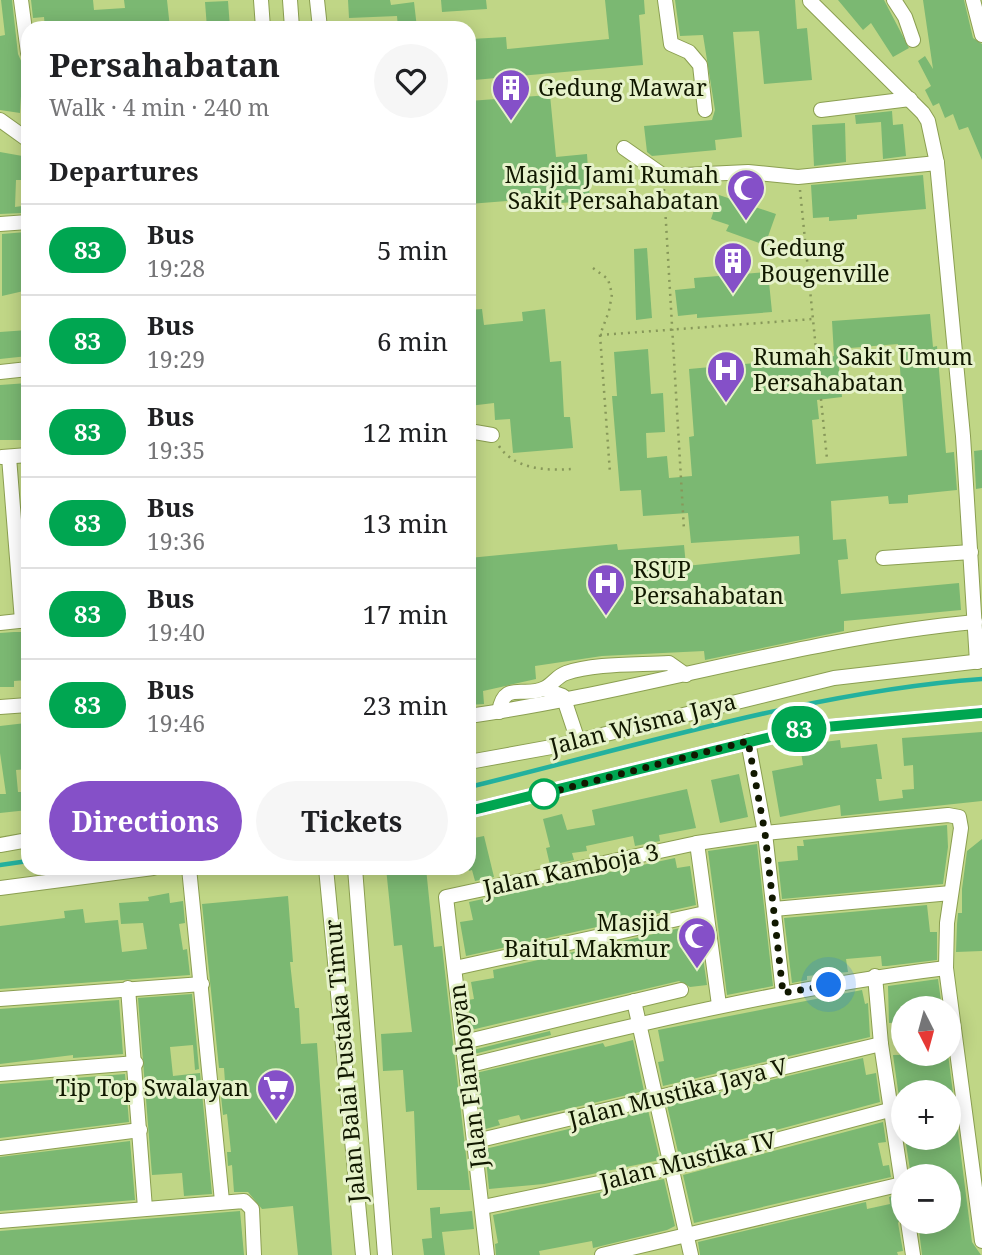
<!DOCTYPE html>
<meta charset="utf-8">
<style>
body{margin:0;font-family:"Noto Serif",serif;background:#f6f6f6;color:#202124;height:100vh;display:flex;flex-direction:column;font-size:26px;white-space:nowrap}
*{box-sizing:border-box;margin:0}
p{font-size:23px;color:#757577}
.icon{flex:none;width:38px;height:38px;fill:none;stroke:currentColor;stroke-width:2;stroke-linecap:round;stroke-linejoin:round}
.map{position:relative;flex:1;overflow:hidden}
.sheet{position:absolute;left:21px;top:21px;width:455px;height:854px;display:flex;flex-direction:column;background:#fff;border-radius:21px;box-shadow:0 4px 18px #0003}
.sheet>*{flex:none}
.badge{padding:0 14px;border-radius:23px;font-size:24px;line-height:46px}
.needle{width:46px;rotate:174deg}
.tools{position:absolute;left:891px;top:996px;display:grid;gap:14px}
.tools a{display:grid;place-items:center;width:70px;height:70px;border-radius:50%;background:#fff;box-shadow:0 4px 18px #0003;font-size:35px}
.you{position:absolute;width:35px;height:35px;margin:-18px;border:5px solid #fff;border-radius:50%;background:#1a73e8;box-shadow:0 0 0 10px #1a73e833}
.map>.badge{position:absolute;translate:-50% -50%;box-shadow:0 0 0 4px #fff}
h2{padding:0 28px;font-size:26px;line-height:63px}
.round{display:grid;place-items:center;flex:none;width:74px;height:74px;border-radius:37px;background:#f6f6f6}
.summary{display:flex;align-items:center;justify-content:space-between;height:119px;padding:0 28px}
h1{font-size:33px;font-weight:700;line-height:52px}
.cta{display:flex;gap:14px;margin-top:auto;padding:14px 28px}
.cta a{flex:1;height:80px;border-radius:42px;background:#8550c8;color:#fff;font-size:28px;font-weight:700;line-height:80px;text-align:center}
.cta a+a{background:#f6f6f6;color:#202124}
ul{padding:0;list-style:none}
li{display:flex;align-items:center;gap:21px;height:91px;padding:0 28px;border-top:2px solid #e0e0e0}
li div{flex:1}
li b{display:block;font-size:26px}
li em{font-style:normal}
li .badge{min-width:77px;font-weight:700;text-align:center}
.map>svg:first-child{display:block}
</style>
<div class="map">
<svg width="982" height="1255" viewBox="0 0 982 1255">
<rect width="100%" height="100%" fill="#c0d686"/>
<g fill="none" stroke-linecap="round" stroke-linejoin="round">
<g stroke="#23b19e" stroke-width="4.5">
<path d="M469,787c165,-40 345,-96 513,-108"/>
<path d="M0,865l28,-4"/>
</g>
</g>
<g fill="#7bb872" fill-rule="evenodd">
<path d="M1,0h11l6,54 4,9h6v16h-6l-2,34 -20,-3v-74l5,-1z"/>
<path d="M31,0h62l1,10 31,-2 -1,-8h43l3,28h-125l-1,-11 -11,1z"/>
<path d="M348,0h42l1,5 23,-3 3,26h-19l-1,-12 -48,2z"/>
<path d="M441,0h45l1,9 -45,3z"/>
<path d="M605,0h39l1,14 -6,1 4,50 -169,15 -3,-41 35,-2 1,12 102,-10z"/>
<path d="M675,0h120l2,29 10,-1 5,52 -48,4 -5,-53 -26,1 9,105 -27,3 1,10 -64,6 -5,-4 -3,-26 68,-6 3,-10 -12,-75 -23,1z"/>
<path d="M838,0h46l25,48 -16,9 -22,-34 -8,7z"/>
<path d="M923,0h41l9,38 9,6v116l-14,-33 -9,3 -6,-16 -8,4 -6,-15 -6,3 -8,-16 6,-4 -13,-25 7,-5 8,13z"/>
<path d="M228,1l2,27h-23l-2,-26z"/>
<path d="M550,95l6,62 31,-3 3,47 -29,2 -1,-6 -91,7v-103z"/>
<path d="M892,111l1,14 10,-1 3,32 -23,3 -2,-37 -25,2 -1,-9z"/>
<path d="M845,123l1,39 -32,4 -2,-41z"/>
<path d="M0,152l28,5v23h-12l-1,27 7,-1 1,7 -23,1z"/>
<path d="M923,175l3,34 -69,6v4l-28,2v-4l-16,1 -2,-33z"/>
<path d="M719,195l57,19 -11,31 -39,-14 3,-6 -18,-6z"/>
<path d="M26,232l2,58 -26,6v-62z"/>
<path d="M647,248l5,70 -16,2 -2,-71z"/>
<path d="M768,272l4,40 -75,6v-4l-19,2 -3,-26 20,-2 -1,-10z"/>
<path d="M482,309l2,16 39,-4 -1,-9 23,-3 5,53 11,-1 3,56h6l3,31 -60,5 -3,-34 -15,1 -1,-17 -25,3v-96z"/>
<path d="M930,314l3,33 4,-1 9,107 8,-1 3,38 -49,5v8l-19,1 -1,-8 -57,5 2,39 13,-1 2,20 -10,1 3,34 118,-11 2,27 -117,11v10l-139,29 -1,-9 -102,5 -67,10 1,13 -53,12 1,13 -15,1v-147l148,-14 1,6 66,-5 2,21 114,-12 -1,-18 -108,7 -3,-30 -45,3 -2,-26 -21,1 -8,-95h5l-3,-44 34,-3 3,45 12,-1 2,39 -19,1 1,25 20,-2 2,22 23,-2 -3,-39 5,-1 -5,-67 145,-13 -2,-35zM898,344l9,112 -91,8 -4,-44 7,-1 -2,-19 25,-3 -4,-39 13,-1 -1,-9z"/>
<path d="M28,330v26l-28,3v-27z"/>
<path d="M28,383v57h-28v-55z"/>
<path d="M982,450v38l-6,1 -2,-38z"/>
<path d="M14,632h14v48l-14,1v6h-14v-54z"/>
<path d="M26,723l2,46 -12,1 2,22h10v18l-28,3v-19h6l-6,-41v-27z"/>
<path d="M982,732v69l-141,15 -1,-11 -60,12 -8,-46 31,-6 -3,-20 40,-5 1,8 36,-4 5,35h-6l3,22 24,-3 -1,-8 12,-1 -1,-24 -9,1 -2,-28z"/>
<path d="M739,774l9,43 -28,6 -9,-43z"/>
<path d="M687,789l9,39 -37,7 1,6 -25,5 -2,-10 -47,10 1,5 -15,2 2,7 -24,5 -4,-17 4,-1 -7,-28 19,-5 5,16 28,-5 -3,-15z"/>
<path d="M947,825l1,22 -5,37 -161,15 -4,-37 20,-2 -1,-14h7l-1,-6z"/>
<path d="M484,836l10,41 -19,4 -3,-11 -3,1v-32z"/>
<path d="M982,839v112l-26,1 1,-28 1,-11h4v-24l5,-38z"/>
<path d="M757,844l16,142 -46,9 -19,-144z"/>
<path d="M675,858l2,10 13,-2 6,39 -230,51 -6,-34 13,-2 -4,-18z"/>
<path d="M386,868h40l8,79 8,-1 28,244h-53l-3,-79 -8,1 -3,-42 -20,1 -2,-37 31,-2 -10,-87 -8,1z"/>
<path d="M169,893l1,10 13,-2 2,22 -6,1 4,26 4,-1 3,26 -190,14v-63l65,-8 -1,-7 19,-2 2,14 33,-3 4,32 25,-3 -4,-26 -22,1 -2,-21 30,-2 -1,-4z"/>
<path d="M288,896l5,66h-3l5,46h4l2,36 16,-1 15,212h-34l-5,-49 -31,3 -14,-17h-14l-2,-27 -4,1 -1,-14h4l-4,-38 -4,1 -2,-19h5l-2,-28h-5l-17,-164z"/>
<path d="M927,905l3,27h7v28l-50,6h-5l-1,-10 -35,3 2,13 -41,4v4l-15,3 -8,-65z"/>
<path d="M698,924l9,61 -17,2 -11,-6 -208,49 -3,-30 6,-1 -3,-17 23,-4 -1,-8z"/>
<path d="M938,979l4,29h-39v14l-14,1 -1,-37z"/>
<path d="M862,990l3,14 3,-1 2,34 -207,49 -5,-24 6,-1 -6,-31z"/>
<path d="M192,994l7,75 -4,1 -2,-25 -23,2 3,29 27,-3 12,121 -28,2 -2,-23 -30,2 -14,-177z"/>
<path d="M119,1000l4,54 -50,4v-3l-73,9v-55z"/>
<path d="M550,1031l1,4 -77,19 -1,-4z"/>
<path d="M633,1040l11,51 -123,29 -2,-5 -21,5 2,5 -18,5 -6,-57 127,-30 2,4z"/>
<path d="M948,1054l24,188 9,13h-59l-4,-33h30v-46h-37l-6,-38h43v-46h-45v33l-10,-70z"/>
<path d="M863,1058l3,17 10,-2 4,29 -201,54 -12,-51z"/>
<path d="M125,1074l4,48 -129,16v-54z"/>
<path d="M648,1110l12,50 -116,24 -55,5 -4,-40z"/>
<path d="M883,1122l3,20 -8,1 5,23 6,-1 2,12 -197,46 -11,-48z"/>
<path d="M130,1141l5,59 -135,11v-54z"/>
<path d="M664,1179l11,47 -8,4 -74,18 -1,-7 -53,10 1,4h-44l-1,-11 3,-1 -5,-28z"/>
<path d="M895,1195l8,6v13l-5,9 5,28 -6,1 1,3h-198l-2,-13 168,-40 1,7 23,-5 -1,-7z"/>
<path d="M440,1207v7l32,-3 2,18 -32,3 3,23h-21l-2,-16 10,-1 -2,-30z"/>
<path d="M240,1211l4,44h-244v-24z"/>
</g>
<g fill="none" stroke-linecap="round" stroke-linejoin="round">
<defs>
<g id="minor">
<path d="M21,0l7,53"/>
<path d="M261,0l2,28"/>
<path d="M290,0l2,28"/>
<path d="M317,0l3,28"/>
<path d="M665,0l6,44 18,8 11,13 5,45"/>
<path d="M894,0l11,17 8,23"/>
<path d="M973,0l9,35"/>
<path d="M810,1l113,112 5,8 9,42"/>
<path d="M821,110l89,-11"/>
<path d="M0,120l28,20"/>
<path d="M624,148l40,28 84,-4 50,5 139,-14 26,273 14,226"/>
<path d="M0,224l28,-2"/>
<path d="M0,372l28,-3"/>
<path d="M469,431l23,4"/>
<path d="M2,457l26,-2"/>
<path d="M9,457l13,164"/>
<path d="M883,558l88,-6"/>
<path d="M0,623l28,-3"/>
<path d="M544,689l19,7 15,45"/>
<path d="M0,707l28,-2"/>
<path d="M499,712c5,-33 25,-13 46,-24 8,-4 12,-12 21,-15 28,-10 73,-8 103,-10l17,12"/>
<path d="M469,716c170,-24 335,-78 506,-94"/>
<path d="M748,741l17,92 18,160"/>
<path d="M469,762l88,-16 277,-68 148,-17"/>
<path d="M469,811l334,-82 179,-16"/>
<path d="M697,843l22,162"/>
<path d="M0,845l28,-5"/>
<path d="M189,868l33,333"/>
<path d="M326,868l37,387"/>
<path d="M355,868l30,387"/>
<path d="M0,888l153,-20"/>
<path d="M774,909l177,-16"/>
<path d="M455,968l250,-55"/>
<path d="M875,976l6,68 22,146"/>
<path d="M128,988l17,220"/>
<path d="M0,999l202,-15"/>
<path d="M634,1001l57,254"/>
<path d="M464,1042l217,-52"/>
<path d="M466,1066c159,-39 317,-78 480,-98"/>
<path d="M0,1074l136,-11"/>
<path d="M476,1141l405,-97"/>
<path d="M0,1148l140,-18"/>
<path d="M483,1207l188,-39 222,-59"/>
<path d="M0,1221l244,-20 8,8 2,46"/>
<path d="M908,1222l5,33"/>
<path d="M487,1255l-41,-358 251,-54 68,-10 183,-18 11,2 2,11 -14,95 -1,45 36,273"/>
<path d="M602,1255l300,-71"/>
</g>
</defs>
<use href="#minor" stroke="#8b9f51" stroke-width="16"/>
<g stroke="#87985a" stroke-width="2.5" stroke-dasharray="2 5" stroke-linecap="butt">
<path d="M664,189l20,341"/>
<path d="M800,190l27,269"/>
<path d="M593,268l15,11 4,15 -3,17 -9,24 10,138"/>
<path d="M600,335l213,-16"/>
<path d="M499,446c15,23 47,25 72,23"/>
</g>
<use href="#minor" stroke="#fff" stroke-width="14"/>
</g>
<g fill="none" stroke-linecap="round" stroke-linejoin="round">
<defs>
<path id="line" d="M469,811l334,-82 179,-16"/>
</defs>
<use href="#line" stroke="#fff" stroke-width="16"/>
<use href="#line" stroke="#00a651" stroke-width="10"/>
<path stroke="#111800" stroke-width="7" stroke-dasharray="0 12.6" d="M544,794l-4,1 208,-54 17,92 18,160 46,-8"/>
</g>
<defs>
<symbol id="building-pin" viewBox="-11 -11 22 30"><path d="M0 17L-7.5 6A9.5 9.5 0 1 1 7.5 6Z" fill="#8550c8" stroke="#e6f2ca"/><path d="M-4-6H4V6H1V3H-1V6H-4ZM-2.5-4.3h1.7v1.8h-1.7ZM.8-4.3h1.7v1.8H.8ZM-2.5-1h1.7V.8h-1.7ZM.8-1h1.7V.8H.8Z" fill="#fff"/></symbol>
<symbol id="mosque-pin" viewBox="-11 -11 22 30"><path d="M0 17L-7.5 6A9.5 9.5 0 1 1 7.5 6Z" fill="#8550c8" stroke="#e6f2ca"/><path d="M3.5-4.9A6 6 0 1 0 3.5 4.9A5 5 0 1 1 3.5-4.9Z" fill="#fff"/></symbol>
<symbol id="hospital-pin" viewBox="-11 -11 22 30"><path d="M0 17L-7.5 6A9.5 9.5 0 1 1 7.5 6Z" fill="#8550c8" stroke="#e6f2ca"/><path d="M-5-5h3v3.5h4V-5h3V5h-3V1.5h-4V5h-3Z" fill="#fff"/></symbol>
<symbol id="supermarket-pin" viewBox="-11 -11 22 30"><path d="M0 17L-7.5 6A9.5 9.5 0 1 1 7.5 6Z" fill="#8550c8" stroke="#e6f2ca"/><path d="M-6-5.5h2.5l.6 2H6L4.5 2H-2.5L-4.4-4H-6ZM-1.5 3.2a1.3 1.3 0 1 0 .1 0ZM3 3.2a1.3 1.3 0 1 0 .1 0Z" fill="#fff"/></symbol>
</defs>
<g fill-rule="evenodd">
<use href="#building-pin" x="489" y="66" width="44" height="60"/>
<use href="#mosque-pin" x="724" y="166" width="44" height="60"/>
<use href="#building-pin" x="711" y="239" width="44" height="60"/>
<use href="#hospital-pin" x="704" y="348" width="44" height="60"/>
<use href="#hospital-pin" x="584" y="561" width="44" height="60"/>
<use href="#mosque-pin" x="675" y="914" width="44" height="60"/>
<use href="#supermarket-pin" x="254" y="1066" width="44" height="60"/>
</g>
<circle fill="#fff" stroke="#00a651" stroke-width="3.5" cx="544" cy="794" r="14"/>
<g text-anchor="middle" stroke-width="6" stroke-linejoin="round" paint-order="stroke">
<g font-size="23" fill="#111800" stroke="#e6f2ca" text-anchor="start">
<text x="538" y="96">Gedung Mawar</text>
<text x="719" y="183" text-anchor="end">Masjid Jami Rumah<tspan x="719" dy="26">Sakit Persahabatan</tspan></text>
<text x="760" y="256">Gedung<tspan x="760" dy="26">Bougenville</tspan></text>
<text x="753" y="365">Rumah Sakit Umum<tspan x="753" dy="26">Persahabatan</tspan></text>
<text x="633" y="578">RSUP<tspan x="633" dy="26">Persahabatan</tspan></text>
<text x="670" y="931" text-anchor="end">Masjid<tspan x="670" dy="26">Baitul Makmur</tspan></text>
<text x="249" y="1096" text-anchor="end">Tip Top Swalayan</text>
</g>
<g font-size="23" fill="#111800" stroke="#e6f2ca">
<text transform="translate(643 724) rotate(-14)" y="8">Jalan Wisma Jaya</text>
<text transform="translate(571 870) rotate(-12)" y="8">Jalan Kamboja 3</text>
<text transform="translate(345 1061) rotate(-95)" y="8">Jalan Balai Pustaka Timur</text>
<text transform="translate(468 1076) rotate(-97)" y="8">Jalan Flamboyan</text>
<text transform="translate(678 1093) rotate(-14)" y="8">Jalan Mustika Jaya V</text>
<text transform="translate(688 1161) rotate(-14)" y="8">Jalan Mustika IV</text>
</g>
</g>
</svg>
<div class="tools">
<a><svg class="needle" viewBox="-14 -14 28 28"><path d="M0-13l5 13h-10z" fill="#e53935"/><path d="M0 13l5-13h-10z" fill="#757577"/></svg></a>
<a>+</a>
<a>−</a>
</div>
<div class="you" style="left:829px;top:985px"></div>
<b class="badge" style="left:799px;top:729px;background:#00a651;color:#fff">83</b>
<section class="sheet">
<div class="summary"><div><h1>Persahabatan</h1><p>Walk · 4 min · 240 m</p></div><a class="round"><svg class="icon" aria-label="heart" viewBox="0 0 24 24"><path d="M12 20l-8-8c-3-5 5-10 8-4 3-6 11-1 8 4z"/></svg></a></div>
<h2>Departures</h2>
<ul>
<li><span class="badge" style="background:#00a651;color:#fff">83</span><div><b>Bus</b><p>19:28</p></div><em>5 min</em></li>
<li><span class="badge" style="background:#00a651;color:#fff">83</span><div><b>Bus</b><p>19:29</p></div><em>6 min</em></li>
<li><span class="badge" style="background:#00a651;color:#fff">83</span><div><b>Bus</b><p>19:35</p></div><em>12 min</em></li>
<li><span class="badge" style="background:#00a651;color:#fff">83</span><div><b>Bus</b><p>19:36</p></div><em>13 min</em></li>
<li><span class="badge" style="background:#00a651;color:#fff">83</span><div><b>Bus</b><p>19:40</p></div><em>17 min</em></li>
<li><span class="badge" style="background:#00a651;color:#fff">83</span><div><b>Bus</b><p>19:46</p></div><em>23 min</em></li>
</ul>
<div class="cta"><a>Directions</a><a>Tickets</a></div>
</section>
</div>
